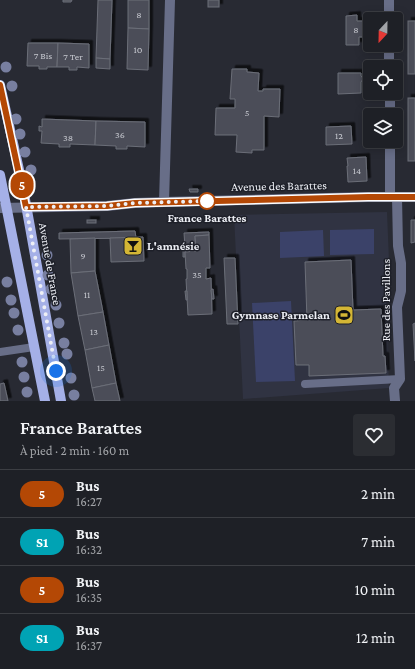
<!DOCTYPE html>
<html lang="fr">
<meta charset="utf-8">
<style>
body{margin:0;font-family:"Crimson Pro",serif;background:#2b2d32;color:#f1f3f6;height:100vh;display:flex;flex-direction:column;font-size:15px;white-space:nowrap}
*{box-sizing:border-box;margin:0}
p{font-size:13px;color:#a1a3a7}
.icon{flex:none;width:22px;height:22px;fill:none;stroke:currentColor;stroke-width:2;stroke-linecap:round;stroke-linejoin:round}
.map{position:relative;height:401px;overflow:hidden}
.panel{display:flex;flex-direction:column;background:#1e2026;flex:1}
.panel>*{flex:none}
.badge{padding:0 8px;border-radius:13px;font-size:14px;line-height:26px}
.needle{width:26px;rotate:202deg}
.fabs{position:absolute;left:363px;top:12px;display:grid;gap:8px}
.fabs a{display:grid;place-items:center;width:40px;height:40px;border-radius:4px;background:#1e2026;box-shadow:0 2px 10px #0003,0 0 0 1px #3c3e43;font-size:20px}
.you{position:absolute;width:20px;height:20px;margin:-10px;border:3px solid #fff;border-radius:50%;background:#1a73e8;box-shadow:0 0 0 6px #1a73e833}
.map>.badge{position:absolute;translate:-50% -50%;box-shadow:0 0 0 2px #fff}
.round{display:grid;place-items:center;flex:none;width:42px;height:42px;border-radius:4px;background:#2b2d32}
.headline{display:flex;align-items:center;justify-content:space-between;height:68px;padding:0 20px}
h1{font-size:19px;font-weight:600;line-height:30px}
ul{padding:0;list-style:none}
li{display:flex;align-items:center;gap:12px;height:48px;padding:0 20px;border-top:1px solid #3c3e43}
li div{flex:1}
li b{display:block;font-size:15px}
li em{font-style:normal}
li .badge{min-width:44px;font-weight:700;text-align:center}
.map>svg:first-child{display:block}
</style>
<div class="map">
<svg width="415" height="401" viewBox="0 0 415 401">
<defs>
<filter id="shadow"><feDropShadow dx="3.5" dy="-3.5" stdDeviation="0" flood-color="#0009"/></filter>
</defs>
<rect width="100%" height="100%" fill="#282a33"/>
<path fill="#303342" d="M387,212l3,73 -4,13 3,90 -146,11 -9,-184z"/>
<g fill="#3b4269">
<path d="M374,229v25l-44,1v-25z"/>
<path d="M323,230l1,26 -44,2v-26z"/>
<path d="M291,301l4,80 -39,1 -4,-79z"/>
</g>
<g fill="#4c4e58" stroke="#6b6e78" filter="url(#shadow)">
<path d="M63,0h9l-1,2h-8z"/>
<path d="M98,0h14l-2,59 -14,-1z"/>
<path d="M128,0h21v29l-21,-1z"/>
<rect x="208" y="0" width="11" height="7"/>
<path d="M357,15v6h8l1,16h-7v8h-13v-29z"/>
<rect x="408" y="21" width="7" height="53"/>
<path d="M128,28l21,1 -1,41 -21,-1z"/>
<path d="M28,43h30l-1,24h-10v2h-8v-3h-12z"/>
<path d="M58,43l31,1v24l-12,-1v3h-8v-3h-12z"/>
<path d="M96,58l14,1v10l-14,-1z"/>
<path d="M232,69h15v3l12,1 -1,18h5v-2h17l-1,28 -15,-1v34h-12v3l-16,-1 1,-17h-22l1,-27h19v-9h-5z"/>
<path d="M338,73h23v3l1,1 1,2 -2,3v11l-23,1z"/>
<rect x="408" y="98" width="7" height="63"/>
<path d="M42,119l54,2 -1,24 -25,-1v3h-11v-3l-18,-1 1,-12h-3v-5l3,1z"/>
<path d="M96,121l49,1v25l-18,-1v3h-11v-3l-21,-1z"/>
<path d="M351,126l1,18 -26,1v-18z"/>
<path d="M366,157l1,24 -19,1 -1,-16h1l-1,-8z"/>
<path d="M189,189h9v3h-8z"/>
<rect x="87" y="220" width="9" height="3"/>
<path d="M411,220h4v22l-4,1z"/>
<path d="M135,231l1,7 -77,1v-6z"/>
<path d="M209,232v3l-14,1 1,15 -11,1v5h-2v-10h2l-1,-14z"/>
<path d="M209,235l1,33h-4v11l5,-1 1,36 -24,1 -2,-36h1v-10h-1l-1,-17 11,-1 -1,-15z"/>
<path d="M143,237l1,24 -33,1 -1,-24z"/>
<path d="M95,238v33l-24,2 -1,-34z"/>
<path d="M224,258h11l3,66h-11z"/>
<path d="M351,260l2,50 28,-1 2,47h2l1,17 -77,3v-11h-13l-2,-44 13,-1 -2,-58z"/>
<path d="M95,271l8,41 -25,4 -7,-43z"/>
<path d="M213,289l1,10h-2l-1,-9z"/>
<path d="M185,291h2v9h-1z"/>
<path d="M103,312l6,33 -24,5 -7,-34z"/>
<path d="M415,323v38l-2,-37z"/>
<path d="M109,345l7,38 -24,5 -7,-38z"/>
<path d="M4,383l4,18h-8v-17z"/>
<path d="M116,383l4,18h-25l-3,-13z"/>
</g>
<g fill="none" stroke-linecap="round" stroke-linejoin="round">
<g stroke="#686e88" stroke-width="8">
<path d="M0,352l34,-5"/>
<path d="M305,384l95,-5"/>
</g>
<g stroke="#686e88" stroke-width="10">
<path d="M389,0v19"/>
<path d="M389,45v22"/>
<path d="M390,93v22"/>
<path d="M390,141v56"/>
<path d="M164,202l6,-202"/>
<path d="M0,208l107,-2 28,-3 29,-1 204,-5h47"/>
<path d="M395,401l-1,-13 6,-9 -3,-72 4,-16v-28l-3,-17 -1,-49"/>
</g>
<g stroke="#a5b0e7" stroke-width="10">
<path d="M0,85l22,98 8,44 31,174"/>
<path d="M0,175l45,226"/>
</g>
</g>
<g fill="#787fa0">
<circle cx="6" cy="67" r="5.5"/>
<circle cx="12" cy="86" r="5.5"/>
<circle cx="16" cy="119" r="5.5"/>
<circle cx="20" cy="134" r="5.5"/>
<circle cx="25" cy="152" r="5.5"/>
<circle cx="31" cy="170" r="5.5"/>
<circle cx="47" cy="255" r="5.5"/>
<circle cx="48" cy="275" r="5.5"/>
<circle cx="7" cy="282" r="5.5"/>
<circle cx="51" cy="289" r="5.5"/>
<circle cx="11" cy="300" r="5.5"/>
<circle cx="56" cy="305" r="5.5"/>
<circle cx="14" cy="313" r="5.5"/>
<circle cx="59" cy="323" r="5.5"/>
<circle cx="18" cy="330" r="5.5"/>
<circle cx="64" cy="343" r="5.5"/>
<circle cx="67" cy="354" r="5.5"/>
<circle cx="22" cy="362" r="5.5"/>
<circle cx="24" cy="377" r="5.5"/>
<circle cx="71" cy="378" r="5.5"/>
<circle cx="27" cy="392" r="5.5"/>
<circle cx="74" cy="395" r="5.5"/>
</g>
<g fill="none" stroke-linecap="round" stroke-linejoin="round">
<defs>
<path id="line" d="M0,85l26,122 81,-1 28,-3 43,-1 190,-5h47"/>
</defs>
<use href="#line" stroke="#fff" stroke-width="9"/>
<use href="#line" stroke="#b44805" stroke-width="6"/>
<path stroke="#edeff5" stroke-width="4" stroke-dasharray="0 7.2" d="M56,371l-30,-164 81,-1 28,-3 72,-2"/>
</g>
<defs>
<symbol id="bar-square" viewBox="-11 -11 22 22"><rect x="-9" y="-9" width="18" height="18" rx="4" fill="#d4b635" stroke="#1e2029"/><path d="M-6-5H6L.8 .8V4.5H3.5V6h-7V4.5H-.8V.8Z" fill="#111"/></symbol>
<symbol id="stadium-square" viewBox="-11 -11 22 22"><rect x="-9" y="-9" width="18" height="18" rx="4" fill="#d4b635" stroke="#1e2029"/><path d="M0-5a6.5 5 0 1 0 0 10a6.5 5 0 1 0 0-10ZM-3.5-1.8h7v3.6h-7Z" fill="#111"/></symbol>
</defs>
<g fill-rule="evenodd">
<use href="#bar-square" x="122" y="235" width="22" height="22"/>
<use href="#stadium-square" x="333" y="304" width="22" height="22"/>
</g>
<circle fill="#fff" stroke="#b44805" stroke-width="2" cx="207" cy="201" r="8"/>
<g text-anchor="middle" stroke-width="3" stroke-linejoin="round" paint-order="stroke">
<g font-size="10" fill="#c5c7ce">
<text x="139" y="18">8</text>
<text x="356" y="33">8</text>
<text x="138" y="53">10</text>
<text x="43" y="59">7 Bis</text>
<text x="73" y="60">7 Ter</text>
<text x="247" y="116">5</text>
<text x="120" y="138">36</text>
<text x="339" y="139">12</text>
<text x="68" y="141">38</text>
<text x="357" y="174">14</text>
<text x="83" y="259">9</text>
<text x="197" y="278">35</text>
<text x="87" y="298">11</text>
<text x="94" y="335">13</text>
<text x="101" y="371">15</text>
</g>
<g font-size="12" fill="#edeff5" stroke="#1e2029">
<text transform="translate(279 186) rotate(-1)" y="4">Avenue des Barattes</text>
<text transform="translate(50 264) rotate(80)" y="4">Avenue de France</text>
<text transform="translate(386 300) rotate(-90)" y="4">Rue des Pavillons</text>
</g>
<g font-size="12" font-weight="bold" fill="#edeff5" stroke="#1e2029">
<text x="207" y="222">France Barattes</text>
</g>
<g font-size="12" font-weight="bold" fill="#edeff5" stroke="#1e2029" text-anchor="start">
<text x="147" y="250">L'amnésie</text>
<text x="330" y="319" text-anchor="end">Gymnase Parmelan</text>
</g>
</g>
</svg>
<div class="fabs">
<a><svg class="needle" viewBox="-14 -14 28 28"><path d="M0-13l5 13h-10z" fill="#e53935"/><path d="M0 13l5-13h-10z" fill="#a1a3a7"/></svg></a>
<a><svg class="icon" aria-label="locate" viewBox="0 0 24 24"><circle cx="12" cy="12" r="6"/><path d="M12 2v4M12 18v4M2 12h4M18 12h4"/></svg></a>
<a><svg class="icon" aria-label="layers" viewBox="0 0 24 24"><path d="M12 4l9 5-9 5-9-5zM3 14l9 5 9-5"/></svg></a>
</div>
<div class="you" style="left:56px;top:371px"></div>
<b class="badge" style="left:22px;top:185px;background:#b44805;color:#fff">5</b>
</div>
<section class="panel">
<div class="headline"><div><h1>France Barattes</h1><p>À pied · 2 min · 160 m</p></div><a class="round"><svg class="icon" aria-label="heart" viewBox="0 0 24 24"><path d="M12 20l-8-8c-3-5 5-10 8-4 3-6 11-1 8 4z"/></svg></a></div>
<ul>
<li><span class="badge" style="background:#b44805;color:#fff">5</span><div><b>Bus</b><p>16:27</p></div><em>2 min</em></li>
<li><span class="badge" style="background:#00a3b4;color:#fff">S1</span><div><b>Bus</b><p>16:32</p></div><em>7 min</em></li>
<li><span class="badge" style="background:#b44805;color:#fff">5</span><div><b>Bus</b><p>16:35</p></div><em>10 min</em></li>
<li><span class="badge" style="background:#00a3b4;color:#fff">S1</span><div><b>Bus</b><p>16:37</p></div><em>12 min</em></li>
</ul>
</section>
